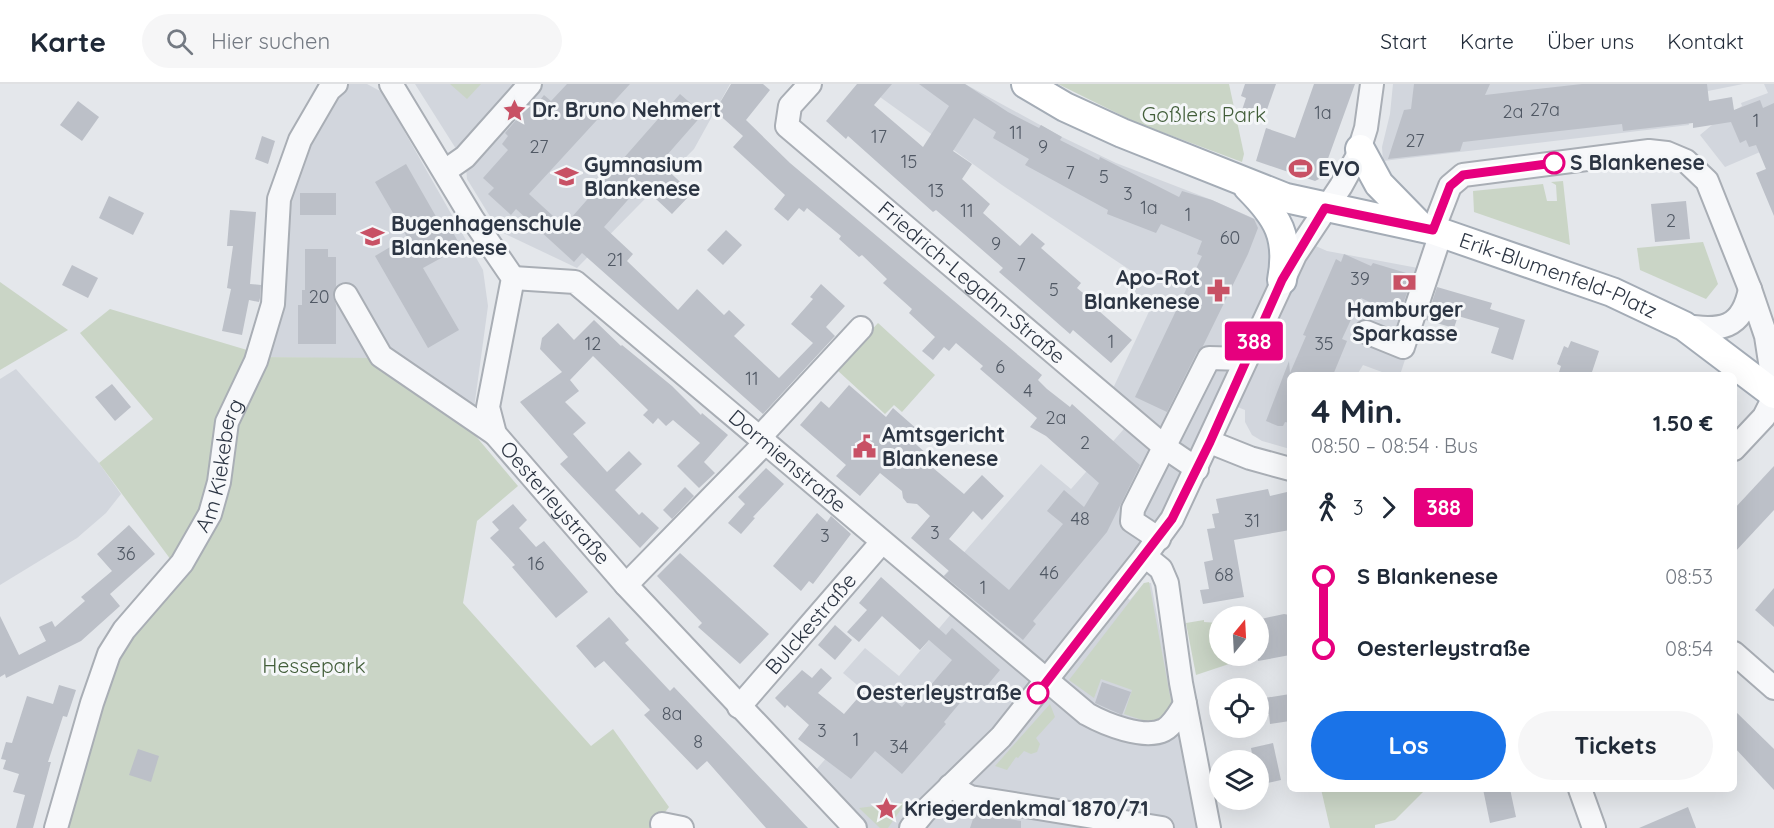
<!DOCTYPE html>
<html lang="de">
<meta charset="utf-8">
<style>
body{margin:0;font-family:Quicksand,sans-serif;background:#f6f6f7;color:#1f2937;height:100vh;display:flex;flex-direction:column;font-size:22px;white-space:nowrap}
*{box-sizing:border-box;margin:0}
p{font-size:20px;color:#747a83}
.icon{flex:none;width:33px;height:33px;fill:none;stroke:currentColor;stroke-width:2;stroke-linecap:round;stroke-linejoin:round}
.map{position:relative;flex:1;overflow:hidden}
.drawer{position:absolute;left:1287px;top:288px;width:450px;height:420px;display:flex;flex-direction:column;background:#fff;border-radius:9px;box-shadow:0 6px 24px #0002}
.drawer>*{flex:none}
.badge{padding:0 12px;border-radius:4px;font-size:21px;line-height:39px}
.needle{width:39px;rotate:18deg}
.tools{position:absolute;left:1209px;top:522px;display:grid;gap:12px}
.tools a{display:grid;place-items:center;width:60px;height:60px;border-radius:50%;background:#fff;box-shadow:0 6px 24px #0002;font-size:30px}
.map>.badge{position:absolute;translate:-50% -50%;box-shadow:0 0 0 3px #fff}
.legs{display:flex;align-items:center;gap:9px;height:66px;padding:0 24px;font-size:20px}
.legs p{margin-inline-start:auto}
.summary{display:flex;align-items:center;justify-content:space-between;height:102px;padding:0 24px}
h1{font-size:33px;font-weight:800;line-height:45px}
.cta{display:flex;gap:12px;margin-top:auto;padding:12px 24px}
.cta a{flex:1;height:69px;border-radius:36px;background:#1a73e8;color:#fff;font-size:24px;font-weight:800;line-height:69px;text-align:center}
.cta a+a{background:#f6f6f7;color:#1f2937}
ul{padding:0 24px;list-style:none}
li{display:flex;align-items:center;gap:21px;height:72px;font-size:22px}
li i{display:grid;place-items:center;width:9px;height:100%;margin:0 8px;background:currentColor}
li i::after{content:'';width:15px;height:15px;margin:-8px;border:4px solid;border-radius:50%;background:#fff}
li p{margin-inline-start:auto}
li:first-child i{background:linear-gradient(#0000 50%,currentColor 0)}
li:last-child i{background:linear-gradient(currentColor 50%,#0000 0)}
header{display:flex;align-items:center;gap:36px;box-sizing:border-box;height:84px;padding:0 30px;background:#fff;border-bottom:2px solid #e0e1e3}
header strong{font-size:28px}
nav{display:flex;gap:33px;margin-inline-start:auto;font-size:21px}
.search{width:420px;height:54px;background:#f6f6f7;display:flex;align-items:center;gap:15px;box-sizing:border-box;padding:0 21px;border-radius:33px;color:#747a83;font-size:22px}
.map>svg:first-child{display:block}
</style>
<header>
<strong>Karte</strong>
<div class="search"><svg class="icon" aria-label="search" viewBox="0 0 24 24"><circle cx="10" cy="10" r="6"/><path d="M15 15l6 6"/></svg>Hier suchen</div>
<nav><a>Start</a><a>Karte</a><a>Über uns</a><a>Kontakt</a></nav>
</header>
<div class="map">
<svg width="1774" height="744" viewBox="0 0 1774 744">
<rect width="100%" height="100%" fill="#e4e7eb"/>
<g fill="#d2d6dd">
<path d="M346,0h21l15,8 101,178 5,36 -13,95 -1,33 -100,-75 -114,-2 24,-155 22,-63z"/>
<path d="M415,0h315l-36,65 -117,119 -78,-37 -32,-52 -1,-11 -8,-16z"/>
<path d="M862,0h103l97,53 54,26 96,37 115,51 107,20 -34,104h-10l-27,-10 -6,10h-67v74l-28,-8 -10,-6 -7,-13v-12l-25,-10 -50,103 -59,81 19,16 14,-17h7l46,245h-342l-47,-49 68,-78 -33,-28 22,-25 34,28 58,-69 -23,-20 107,-123 30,25 52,-59 8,-12 -23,-19 45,-96 -26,-14 12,-13 -137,-91z"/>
<path d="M1393,0h350l-35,7 -23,14 4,20 -306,36 -1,-14 8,-33z"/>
<path d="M1764,0h10v62l-49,21 -25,-32 18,-15 24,-14 -1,-3 27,-10z"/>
<path d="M16,285l83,94 22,31 -15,19 -29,25 -77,47v-206z"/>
</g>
<g fill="#cad5c6">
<path d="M450,0h31l-14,15z"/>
<path d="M1058,0h171l15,70 -2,8 -107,-40z"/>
<path d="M1563,97l7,64 -96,-33 -1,-21 70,-7 4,17h10l-1,-16 -5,-3z"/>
<path d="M1703,158l15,42 -12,15 -66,-29 -3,-22z"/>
<path d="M0,198l68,48 -68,40z"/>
<path d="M110,225l137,41 13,7 114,1 100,76 44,52 -41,35 -14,82 128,143 22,-17 56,78 -6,8v13h-594l12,-51 39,-122 51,-95 -72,-97 54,-44 -73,-86z"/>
<path d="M878,239l57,52 -33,37 -8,-7 -9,9 -49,-45z"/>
<path d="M1149,498l24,130 -13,14 -36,-12 8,-24 -31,-11 -7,19 -25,-18 75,-97z"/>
<path d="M1204,536v2l15,1 1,33h15l-7,2 1,6 -33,11 -10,-52z"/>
<path d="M1050,620l5,13 -19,21 4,6 -3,8 -6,2 -7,-3 -6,7 -2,-1 -9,13 -12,-4z"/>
<path d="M1321,705h105l-31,31 -20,5v3h-45z"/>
<path d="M906,718l-18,26h-8l-21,-20z"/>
</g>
<g fill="#bcc0c8">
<path d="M567,0h63l-101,110 35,32 116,-132 23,20 -43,49 32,30 -20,21 -31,-29 -37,42 29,27 -6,7 51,49 19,-21 27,26 5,-5 16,15 -11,11 45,42 34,-35 -22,-19 22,-25 -3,-2 11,-13 24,22 -19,21 9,9 -72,78 -181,-161 -8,9 -58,-53 -5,6 -23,-21 6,-6 -11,-10 25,-28 -6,-6 6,-8 -3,-3 28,-33 4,4 7,-9 7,6z"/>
<path d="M731,0h32l7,6 -24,30 44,43 252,212 -4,5 9,9 23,18 2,-3 68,61 -33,67 -74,89 3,3 -13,16 -79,-64 5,-5 -38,-33 19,-22 -13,-12 -10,-1 -4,-5 -1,-7 -22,-18 -20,23 -24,-20 10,-11 -46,-40 21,-24 8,7 20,-23 37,32 7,-9 25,22 -8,9 26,23 -4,5 32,27 18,-19 22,21 -22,24 -9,-9 -24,28 60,51 54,-66 -16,-13 17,-21 20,17 15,-24 -53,-47 -16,-9 7,-9 -57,-49 3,-3 -27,-23 -7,8 -5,-4 -11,13 -11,-9 13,-14 -26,-24 3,-4 -29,-26 4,-4 -25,-24 -3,2 -20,-18 2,-3 -34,-28 -3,4 -5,-4 -11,13 -14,-12 11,-14 -52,-48 10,-11 -28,-25z"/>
<path d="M857,0h35l-18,21 49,42 26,-41 -30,-22h46l43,28 31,16 2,-3 21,12 -2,3 39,20 1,-3 79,40 3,-6 30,9 42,19 4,9 -10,26 -45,92 -6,6 -30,60 -32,-15 67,-141 -5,-2 5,-13 -41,-17 -5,9 -49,-19 1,-4 -83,-45 4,-6 -36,-21 3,-6 -22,-14 -21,33 19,13 -10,15 28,25 -7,9 37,33 12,-13 13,11 -4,4 40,35 -4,5 17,14 -3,2 41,36 -21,23 -38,-33 -3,4 -71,-62 4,-4 -39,-34 -28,-24 -3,2 -85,-76 -2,3 -20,-18z"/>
<path d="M1245,0h31l-12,34 -22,-8 4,-12 -5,-2z"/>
<path d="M1314,0h41l-34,94 -6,3 -59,-20 10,-33 29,10z"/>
<path d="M1414,0h76l-5,11 97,-11h125l2,17 23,-4 2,13 26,-10 3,8 11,-5v113l-18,-43 10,-4 -10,-24 -7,2 -3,-7 -6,3 -9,-21 -38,6v-5l-70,8 -1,-7 -159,18 -3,9 -72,8 16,-49 7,-1z"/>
<path d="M78,17l21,16 -17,24 -22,-16z"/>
<path d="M262,52l13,5 -7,23 -13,-5z"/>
<path d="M406,80l32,56 6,-4 17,31 -38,21 36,62 -31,18 -53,-92 32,-19 -32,-55z"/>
<rect x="300" y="109" width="36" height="22"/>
<path d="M109,112l35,17 -11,22 -34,-17z"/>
<path d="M1686,117l4,38 -35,3 -4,-38z"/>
<path d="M230,126l26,2 -6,72 11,1 -1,13 -1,4 -10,-2 -7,35 -20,-4 9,-42 -4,-1 6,-42h-6z"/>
<path d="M726,146l16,15 -19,20 -16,-15z"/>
<path d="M305,165h23v8h8v29l-3,10 3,9v39h-38v-39h4v-15h3z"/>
<path d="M1344,170l27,12 2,-3 40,12 -14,41 -38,-18 -19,41 5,2 -14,34h-43v48l-5,-1 -2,4h-5l-12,-5 23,-60 1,12 16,-37 -3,-1 33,-76 5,3z"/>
<path d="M72,181l26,13 -10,20 -26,-13z"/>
<path d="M1437,203l55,16 -2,6 35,11 -12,40 -22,-7 8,-25 -41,-12 -4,12 -28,-8z"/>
<path d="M594,236l27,26 1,-1 50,41 29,29 1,-2 26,22 -24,27 11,11 -16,15 -22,-22 23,-23 -27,-23 -7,6 -8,-8 -5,6 -10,-9 5,-5 -55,-54 -23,24 9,11 -14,11 21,21 -13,11 34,38 22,-21 13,13 -27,26 24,25 3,-3 17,16 -19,20 -80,-84 8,-7 -48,-55 42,-30 -22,-23 2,-11 16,-15 16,17z"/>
<path d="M1571,257l28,10 -8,24h-33l3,-9 -4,-2 7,-18 4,2z"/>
<path d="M112,300l19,23 -16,14 -20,-24z"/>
<path d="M1774,382v44l-40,43v-44z"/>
<path d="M766,384l18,16 -31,33 2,1 -14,16 -13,-11 17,-19 -7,-7z"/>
<path d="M685,403l9,9 -22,23 -9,-9z"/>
<path d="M1268,405l2,7 17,-4 3,38 -56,10 10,57 -41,7 -3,-14 9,-1 -5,-27 9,-2 -6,-31 8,-1 -3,-14 7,-1 -3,-14z"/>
<path d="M513,420l14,16 -8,8 17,19 8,-6 44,51 -32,26 -44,-51 3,-2 -25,-27 9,-8 -7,-8z"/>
<path d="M817,429l10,9 4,-6 20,18 -38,50 -4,-3 -8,10 -28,-25z"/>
<path d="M129,441l26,29 -45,40 10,12 -39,35 -75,37 -1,-4 -5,3v-61l19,39 27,-14 -7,-14 13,-6 3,6 30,-26 -4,-4 31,-26 -15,-17z"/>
<path d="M680,469l89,81 -29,30 -42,-37 4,-4 -45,-47z"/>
<path d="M881,493l65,58 6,-7 48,42 -24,29 -7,-7 -25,30 2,2 -44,50 -27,-23 -24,28 -53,-40 11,-14 -22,-20 -2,3 -10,-10 27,-28 10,8 9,-10 11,10 -14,15 26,21 19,-22 5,5 9,-11 25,21 12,-14 6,5 32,-38 -23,-20 -9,10 -38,-34 -23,26 -12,-10 20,-22 -8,-7z"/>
<path d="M1774,504v39l-19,-17z"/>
<path d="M1284,530l6,1v40l-32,6v-30l5,-1 -2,-11z"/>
<path d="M609,533l20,23 -4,3 45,48 4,-4 134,141h-42l-59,-67 -10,9 -53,-55 6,-5 -46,-49 -9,7 -19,-22z"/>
<path d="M835,541l17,15 -17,20 -17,-15z"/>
<path d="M1102,598l29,10 -9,23 -27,-12z"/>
<path d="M59,601l17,5 -9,27 -4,-1 -15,46h3l-18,66h-17l9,-33 -12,-3 6,-18 -16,-5 3,-9 -5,-1 5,-17 6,1 15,-47 26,8z"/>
<path d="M1290,610v27l-20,3 -1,-10 -11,1v-16z"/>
<path d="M1734,626l40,39v41l-40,-43z"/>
<path d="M1273,659l8,37 -23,5v-25h-5l-2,-12z"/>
<path d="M138,665l21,7 -8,26 -22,-7z"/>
<path d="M1483,705h27l6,28 -26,6z"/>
<path d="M1688,723l8,21h-57z"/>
<path d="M975,729l46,8v7h-51z"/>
</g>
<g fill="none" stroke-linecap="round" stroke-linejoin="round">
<defs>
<g id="minor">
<path id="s1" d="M391,0l81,134 41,60 -25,129 7,27 131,151 229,243"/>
<path id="s2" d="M810,0l-20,22 -3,20 379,322 31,21"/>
<path d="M445,87l20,-14 65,-73"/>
<path d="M1433,146l17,-44 13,-11 186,-24 18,2 19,8 21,20 43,108 16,47 8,52"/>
<path id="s3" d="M513,194l62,4 512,432c18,10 57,26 77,16 9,-5 16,-18 21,-26"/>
<path d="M346,211l35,61 114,78"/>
<path d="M1684,242c36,5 58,4 66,-37"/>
<path d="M1366,248l37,15 38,-114"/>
<path d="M760,353l101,-109"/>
<path d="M1210,358l40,16 40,11"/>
<path d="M1734,365l30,-32 10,-20"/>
<path d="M1159,455l-27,-18 1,-12 76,-151 37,1"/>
<path d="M1145,472l16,13 6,14 14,100 28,145"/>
<path d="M626,501l140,-143"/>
<path d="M1734,569l40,35"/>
<path id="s4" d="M739,623l143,-165"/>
<path d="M950,702l20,11 192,31"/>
<path d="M1580,705l14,39"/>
<path d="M662,740l20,4"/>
<path id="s5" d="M56,744l36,-125 17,-49 15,-24 58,-67 28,-49 9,-32 8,-60 29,-61 17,-57 6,-105 21,-59 29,-50 7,-6"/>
<path d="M911,744l13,-16 77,-75 144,-181 27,-37 123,-264 46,-69 16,-29 9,-29 6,-44"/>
</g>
<g id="major">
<path id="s6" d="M1026,0l39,23 57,26 164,65 147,32 179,62 72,34 90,68"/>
<path d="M1360,65l19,35 42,43"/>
<path d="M1248,103c30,30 42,50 34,93"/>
</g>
</defs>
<use href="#minor" stroke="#a9aeb5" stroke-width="26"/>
<use href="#major" stroke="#a4acb6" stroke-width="32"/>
<use href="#minor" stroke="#f7f8fa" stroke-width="22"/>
<use href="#major" stroke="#fff" stroke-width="28"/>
</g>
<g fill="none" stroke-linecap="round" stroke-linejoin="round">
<defs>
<path id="line-1" d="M1038,609l134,-174 38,-77 72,-162 43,-72 108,22 17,-44 13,-11 91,-12"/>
</defs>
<use href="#line-1" stroke="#fff" stroke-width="14"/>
<use href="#line-1" stroke="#e6007e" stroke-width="9"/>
</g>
<defs>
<symbol id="sight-bare" viewBox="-9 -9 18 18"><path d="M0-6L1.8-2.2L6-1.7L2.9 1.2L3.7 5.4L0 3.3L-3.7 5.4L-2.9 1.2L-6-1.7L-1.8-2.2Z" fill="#c85165" stroke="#f4f6f8" stroke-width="2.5" paint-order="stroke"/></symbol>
<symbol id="stadium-bare" viewBox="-9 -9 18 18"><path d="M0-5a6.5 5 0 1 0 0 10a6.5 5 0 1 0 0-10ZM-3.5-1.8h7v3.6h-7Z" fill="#c85165" stroke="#f4f6f8" stroke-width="2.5" paint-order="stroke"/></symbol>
<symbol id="school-bare" viewBox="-9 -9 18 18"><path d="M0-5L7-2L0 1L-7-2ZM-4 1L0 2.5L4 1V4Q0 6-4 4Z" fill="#c85165" stroke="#f4f6f8" stroke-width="2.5" paint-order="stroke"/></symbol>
<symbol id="bank-bare" viewBox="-9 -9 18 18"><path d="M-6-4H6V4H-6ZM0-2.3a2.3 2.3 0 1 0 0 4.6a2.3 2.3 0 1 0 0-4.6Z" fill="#c85165" stroke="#f4f6f8" stroke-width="2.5" paint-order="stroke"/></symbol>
<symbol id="pharmacy-bare" viewBox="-9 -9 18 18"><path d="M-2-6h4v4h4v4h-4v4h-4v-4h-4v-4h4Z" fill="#c85165" stroke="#f4f6f8" stroke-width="2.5" paint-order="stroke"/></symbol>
<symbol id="civic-bare" viewBox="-9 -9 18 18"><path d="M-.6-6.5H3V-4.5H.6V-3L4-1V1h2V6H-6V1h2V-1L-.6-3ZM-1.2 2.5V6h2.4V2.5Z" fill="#c85165" stroke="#f4f6f8" stroke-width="2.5" paint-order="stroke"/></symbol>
</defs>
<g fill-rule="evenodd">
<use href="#sight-bare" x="498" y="10" width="33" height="33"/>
<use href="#stadium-bare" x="1284" y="68" width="33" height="33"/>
<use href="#school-bare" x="550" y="76" width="33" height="33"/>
<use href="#school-bare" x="356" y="136" width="33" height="33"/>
<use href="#bank-bare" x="1388" y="182" width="33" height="33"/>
<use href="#pharmacy-bare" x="1202" y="190" width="33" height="33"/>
<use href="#civic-bare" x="848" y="346" width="33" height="33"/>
<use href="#sight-bare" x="870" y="708" width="33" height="33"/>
</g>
<g fill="#fff" stroke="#e6007e" stroke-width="3">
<circle cx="1554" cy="79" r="10"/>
<circle cx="1038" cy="609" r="10"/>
</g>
<g text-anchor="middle" stroke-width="6" stroke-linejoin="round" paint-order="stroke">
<g font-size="18" fill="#505864">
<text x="1545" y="32">27a</text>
<text x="1513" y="34">2a</text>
<text x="1323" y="35">1a</text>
<text x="1756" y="43">1</text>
<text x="1016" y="55">11</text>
<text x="879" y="59">17</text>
<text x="1415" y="63">27</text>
<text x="539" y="69">27</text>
<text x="1043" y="69">9</text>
<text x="909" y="84">15</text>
<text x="1070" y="95">7</text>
<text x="1104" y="99">5</text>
<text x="936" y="113">13</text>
<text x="1128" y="116">3</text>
<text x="1149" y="130">1a</text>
<text x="967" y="133">11</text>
<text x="1188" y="137">1</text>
<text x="1671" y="143">2</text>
<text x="1230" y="160">60</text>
<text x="996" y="166">9</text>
<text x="615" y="182">21</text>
<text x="1021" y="187">7</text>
<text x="1360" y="201">39</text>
<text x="1054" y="212">5</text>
<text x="319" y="219">20</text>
<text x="1111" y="264">1</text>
<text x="593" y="266">12</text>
<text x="1324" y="266">35</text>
<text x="1000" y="289">6</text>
<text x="752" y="301">11</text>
<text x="1028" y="313">4</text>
<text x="1056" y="340">2a</text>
<text x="1085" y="365">2</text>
<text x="1080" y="441">48</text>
<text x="1252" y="443">31</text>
<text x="935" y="455">3</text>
<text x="825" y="458">3</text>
<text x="126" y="476">36</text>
<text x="536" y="486">16</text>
<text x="1049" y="495">46</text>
<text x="1224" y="497">68</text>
<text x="983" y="510">1</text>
<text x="672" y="636">8a</text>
<text x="822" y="653">3</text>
<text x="856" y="662">1</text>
<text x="698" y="664">8</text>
<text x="899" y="669">34</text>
</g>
<g font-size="21" font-weight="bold" fill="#2c3543" stroke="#f4f6f8" text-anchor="start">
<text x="532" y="33">Dr. Bruno Nehmert</text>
<text x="584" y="88">Gymnasium<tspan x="584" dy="24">Blankenese</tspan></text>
<text x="1318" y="92">EVO</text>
<text x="391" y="147">Bugenhagenschule<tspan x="391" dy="24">Blankenese</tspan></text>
<text x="1200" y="201" text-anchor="end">Apo-Rot<tspan x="1200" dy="24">Blankenese</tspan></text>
<text x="1405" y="233" text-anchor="middle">Hamburger<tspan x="1405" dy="24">Sparkasse</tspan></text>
<text x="882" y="358">Amtsgericht<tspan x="882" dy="24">Blankenese</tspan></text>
<text x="904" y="732">Kriegerdenkmal 1870/71</text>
</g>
<g font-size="21" fill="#425e3a" stroke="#f4f6f8">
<text x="1204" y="38">Goßlers Park</text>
<text x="314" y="589">Hessepark</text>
</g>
<g font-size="21" font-weight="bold" fill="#2c3543" stroke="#f4f6f8" text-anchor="start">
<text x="1570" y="86">S Blankenese</text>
<text x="1022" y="616" text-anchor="end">Oesterleystraße</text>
</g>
<g font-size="21" fill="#2c3543" stroke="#f4f6f8">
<text dy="7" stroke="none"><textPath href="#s6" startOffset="568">Erik-Blumenfeld-Platz</textPath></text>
<text dy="7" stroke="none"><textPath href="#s2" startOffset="292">Friedrich-Legahn-Straße</textPath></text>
<text dy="7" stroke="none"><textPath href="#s3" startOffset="340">Dormienstraße</textPath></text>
<text dy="7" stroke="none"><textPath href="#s5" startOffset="405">Am Kiekeberg</textPath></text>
<text dy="7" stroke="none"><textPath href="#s1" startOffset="480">Oesterleystraße</textPath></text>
<text dy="7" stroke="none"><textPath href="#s4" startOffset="110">Bulckestraße</textPath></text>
</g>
</g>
</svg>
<div class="tools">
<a><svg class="needle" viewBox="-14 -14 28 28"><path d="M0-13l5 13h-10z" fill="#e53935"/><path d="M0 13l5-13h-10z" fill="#747a83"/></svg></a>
<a><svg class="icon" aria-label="locate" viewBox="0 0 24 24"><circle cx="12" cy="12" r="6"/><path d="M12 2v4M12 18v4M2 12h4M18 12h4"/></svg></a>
<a><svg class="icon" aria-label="layers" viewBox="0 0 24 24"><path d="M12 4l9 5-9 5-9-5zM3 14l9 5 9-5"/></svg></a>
</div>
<b class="badge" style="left:1254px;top:257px;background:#e6007e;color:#fff">388</b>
<section class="drawer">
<div class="summary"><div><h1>4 Min.</h1><p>08:50 – 08:54 · Bus</p></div><b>1.50 €</b></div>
<div class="legs"><svg class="icon" aria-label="walk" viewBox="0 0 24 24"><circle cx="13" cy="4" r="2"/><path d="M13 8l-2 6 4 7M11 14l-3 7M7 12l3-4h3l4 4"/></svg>3<svg class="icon" aria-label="forward" viewBox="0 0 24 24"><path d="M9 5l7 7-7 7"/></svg><b class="badge" style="background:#e6007e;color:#fff">388</b></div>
<ul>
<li><i style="color:#e6007e"></i><b>S Blankenese</b><p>08:53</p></li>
<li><i style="color:#e6007e"></i><b>Oesterleystraße</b><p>08:54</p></li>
</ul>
<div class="cta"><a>Los</a><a>Tickets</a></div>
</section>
</div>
